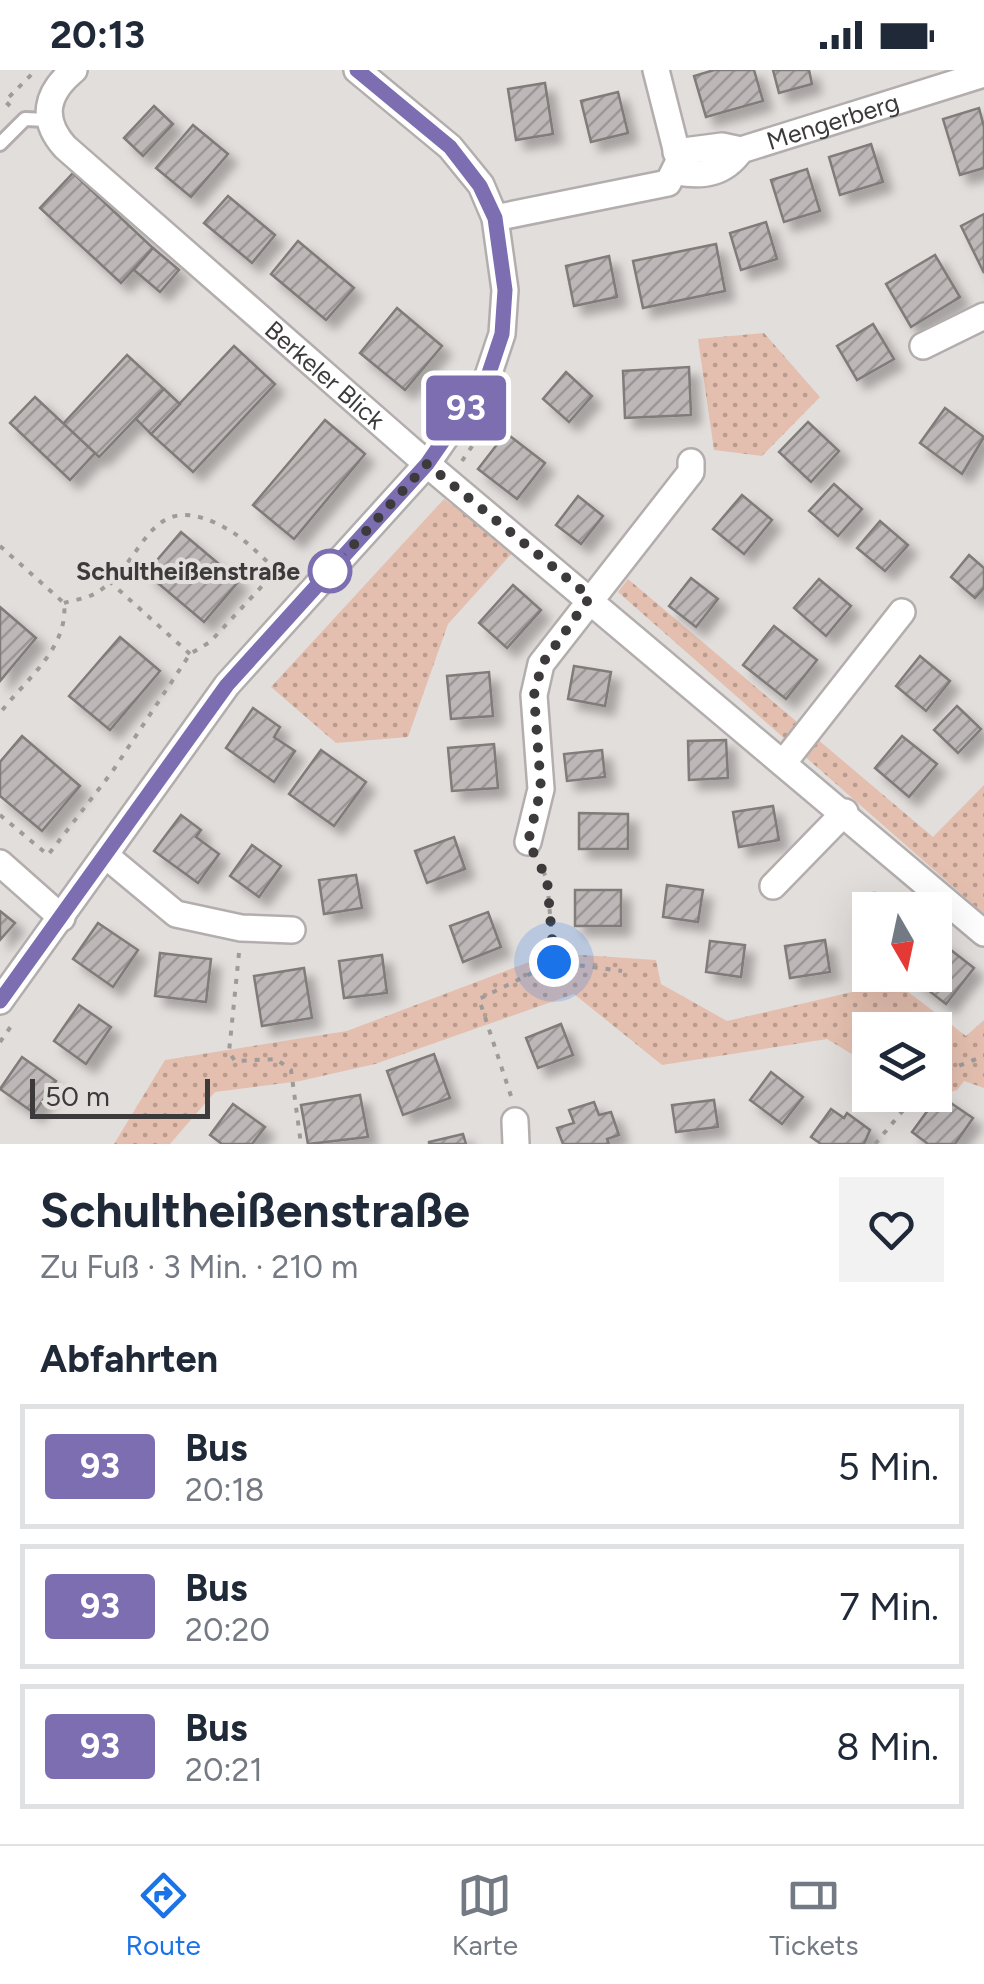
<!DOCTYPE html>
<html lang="de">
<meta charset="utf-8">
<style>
body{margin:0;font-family:Figtree,sans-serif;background:#f2f2f3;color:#1f2937;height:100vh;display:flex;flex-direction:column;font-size:38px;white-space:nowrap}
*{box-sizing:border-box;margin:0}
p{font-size:32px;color:#747a83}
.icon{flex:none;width:55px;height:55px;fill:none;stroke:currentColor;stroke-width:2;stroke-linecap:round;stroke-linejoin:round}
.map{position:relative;height:1074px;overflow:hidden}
.panel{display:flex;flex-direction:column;background:#fff;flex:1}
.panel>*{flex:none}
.badge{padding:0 20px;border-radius:8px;font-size:35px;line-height:65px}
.needle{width:65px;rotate:171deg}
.controls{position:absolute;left:852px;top:822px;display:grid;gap:20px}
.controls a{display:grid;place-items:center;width:100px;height:100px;border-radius:0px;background:#fff;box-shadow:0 10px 40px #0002;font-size:50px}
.scale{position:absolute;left:30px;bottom:25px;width:180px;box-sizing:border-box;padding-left:10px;border:5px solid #3c3a3a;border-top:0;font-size:28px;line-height:35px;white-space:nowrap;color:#3c3a3a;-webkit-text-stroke:8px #e2dedc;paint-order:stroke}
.you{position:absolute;width:50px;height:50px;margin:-25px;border:8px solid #fff;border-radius:50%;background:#1a73e8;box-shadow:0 0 0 15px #1a73e833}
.map>.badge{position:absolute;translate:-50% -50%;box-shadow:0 0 0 5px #fff}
h2{padding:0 40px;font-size:38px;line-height:90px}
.round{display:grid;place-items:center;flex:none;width:105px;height:105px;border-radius:0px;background:#f2f2f3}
.head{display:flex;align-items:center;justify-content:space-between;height:170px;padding:0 40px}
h1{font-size:48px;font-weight:700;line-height:75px}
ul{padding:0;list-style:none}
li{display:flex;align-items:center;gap:30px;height:125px;margin:0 20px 15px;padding:0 20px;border:5px solid #e0e1e3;border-radius:0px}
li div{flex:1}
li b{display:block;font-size:38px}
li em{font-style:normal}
li .badge{min-width:110px;font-weight:700;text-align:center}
.status{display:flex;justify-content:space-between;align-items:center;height:70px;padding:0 50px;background:#fff;direction:ltr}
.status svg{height:28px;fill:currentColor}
.dock{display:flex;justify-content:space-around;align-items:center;height:140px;border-top:2px solid #e0e1e3;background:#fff;font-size:28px;color:#747a83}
.dock a{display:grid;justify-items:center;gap:5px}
.dock .on{color:#1a73e8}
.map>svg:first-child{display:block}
</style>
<div class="status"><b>20:13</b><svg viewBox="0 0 49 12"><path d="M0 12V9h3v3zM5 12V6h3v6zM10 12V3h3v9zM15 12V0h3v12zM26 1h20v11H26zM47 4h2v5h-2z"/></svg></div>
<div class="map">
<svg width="984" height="1074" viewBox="0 0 984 1074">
<defs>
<pattern id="green-dots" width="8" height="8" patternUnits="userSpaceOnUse" patternTransform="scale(2.5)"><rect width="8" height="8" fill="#e4bfaf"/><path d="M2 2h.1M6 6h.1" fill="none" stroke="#ba9c8f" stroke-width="1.8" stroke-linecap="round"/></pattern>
<pattern id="building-hatch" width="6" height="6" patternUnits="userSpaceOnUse" patternTransform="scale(2.5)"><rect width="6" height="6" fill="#bdb8b7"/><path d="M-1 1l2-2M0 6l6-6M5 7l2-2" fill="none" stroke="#9b9796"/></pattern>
<filter id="shadow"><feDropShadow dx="9" dy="9" stdDeviation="5" flood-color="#0004"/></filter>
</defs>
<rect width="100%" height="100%" fill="#e2dedc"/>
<g fill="url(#green-dots)">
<path d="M764,263l56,64 -58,59 -48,-6 -16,-111z"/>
<path d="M444,429l70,52 -66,73 -40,113 -72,6 -65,-56z"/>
<path d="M628,509l305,258 51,-52v129l-366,-322z"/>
<path d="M553,883l103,7 5,24 66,37 168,-39 71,54 18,-16v68l-20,-7 -7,9 -52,16 -2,-11h32v-65h-65v35l-43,-26 -165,26 -88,-71 -199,70 -75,17 -85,11 -45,52h-56l51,-84 182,-29z"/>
</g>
<g fill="url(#building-hatch)" stroke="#7f7b79" stroke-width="2.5" filter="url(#shadow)">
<path d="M714,0h40l9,31 -57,16 -12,-41z"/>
<path d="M773,0h36l3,14 -33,9z"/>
<path d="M545,13l8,51 -37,6 -8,-51z"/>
<path d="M618,22l10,41 -37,9 -10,-41z"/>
<path d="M154,36l19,18 -30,32 -19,-18z"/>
<path d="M979,38l5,19v41l-24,7 -17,-56z"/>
<path d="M193,55l35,29 -37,43 -35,-29z"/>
<path d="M871,74l12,38 -43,13 -11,-38z"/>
<path d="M807,99l13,42 -36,11 -13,-42z"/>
<path d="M73,103l80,75 -32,35 -81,-75z"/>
<path d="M228,126l47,39 -23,28 -48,-40z"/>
<path d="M984,144v59l-23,-47z"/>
<path d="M766,152l11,37 -36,11 -11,-37z"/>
<path d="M298,171l56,47 -28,32 -55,-46z"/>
<path d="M716,174l9,47 -82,17 -10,-47z"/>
<path d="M153,178l26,22 -19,22 -26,-22z"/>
<path d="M935,185l25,42 -49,30 -25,-43z"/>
<path d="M609,186l8,41 -43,9 -8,-40z"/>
<path d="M397,238l45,38 -37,44 -45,-37z"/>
<path d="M873,254l21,35 -37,21 -20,-34z"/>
<path d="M234,276l41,38 -82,88 -42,-38z"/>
<path d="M127,285l37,34 -65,68 -36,-33z"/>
<path d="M689,297l2,48 -66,3 -2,-47z"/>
<path d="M566,302l26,24 -23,26 -26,-23z"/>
<path d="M164,319l16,15 -29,30 -15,-15z"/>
<path d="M35,327l60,56 -25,27 -60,-57z"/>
<path d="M945,338l39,29 -22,37 -42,-31z"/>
<path d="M325,350l40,34 -71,85 -41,-34z"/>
<path d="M808,352l31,29 -28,31 -32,-30z"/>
<path d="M506,363l39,30 -28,36 -39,-30z"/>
<path d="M834,414l28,25 -24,27 -29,-25z"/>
<path d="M742,425l30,25 -28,34 -31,-25z"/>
<path d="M578,426l25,20 -22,28 -25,-19z"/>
<path d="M880,451l28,24 -23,26 -28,-23z"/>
<path d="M181,462l58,49 -35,41 -58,-49z"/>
<path d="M969,485l15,13v20l-9,10 -24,-21z"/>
<path d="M691,508l27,21 -22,28 -27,-21z"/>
<path d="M819,509l32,27 -25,30 -32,-28z"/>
<path d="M513,515l28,25 -34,38 -28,-25z"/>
<path d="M0,537l36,31 -36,43z"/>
<path d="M774,556l43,34 -31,39 -43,-34z"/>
<path d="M120,567l40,34 -50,59 -41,-34z"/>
<path d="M920,586l30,25 -24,30 -30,-25z"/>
<path d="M574,596l37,6 -6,34 -37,-7z"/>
<path d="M489,602l4,44 -42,3 -4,-43z"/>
<path d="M957,636l24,23 -23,24 -24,-23z"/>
<path d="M253,638l27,19 -6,10 21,14 -21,31 -48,-34z"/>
<path d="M22,666l58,50 -38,45 -42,-35v-34z"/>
<path d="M902,666l35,28 -28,33 -34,-29z"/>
<path d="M726,670l2,38 -39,2 -1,-39z"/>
<path d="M494,674l4,44 -46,3 -4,-43z"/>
<path d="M321,680l45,32 -32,44 -45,-32z"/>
<path d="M602,680l3,27 -38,4 -3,-27z"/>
<path d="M773,736l6,34 -40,7 -6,-35z"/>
<path d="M579,743l49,1v35h-49z"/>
<path d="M181,745l20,15 -5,7 23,17 -21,29 -44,-32z"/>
<path d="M454,767l11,32 -38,14 -12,-32z"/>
<path d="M252,775l29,21 -22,31 -29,-21z"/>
<path d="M356,805l6,33 -38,6 -5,-34z"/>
<path d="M667,815l36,5 -5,32 -35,-5z"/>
<rect x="575" y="820" width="46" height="36"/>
<path d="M874,823l37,3 -1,14h-37z"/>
<path d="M0,841l15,12 -15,17z"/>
<path d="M488,842l13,35 -38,15 -13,-36z"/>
<path d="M98,853l40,27 -25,37 -40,-28z"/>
<path d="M825,870l5,32 -40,6 -5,-32z"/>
<path d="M938,870l36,28 -28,36 -36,-28 25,-1z"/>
<path d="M710,871l35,4 -4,32 -35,-5z"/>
<path d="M160,883l51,6 -5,43 -51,-6z"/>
<path d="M382,885l5,38 -43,5 -5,-37z"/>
<path d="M304,898l8,50 -50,8 -8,-50z"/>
<path d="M79,935l32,22 -25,37 -32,-23z"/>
<path d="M561,954l12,31 -35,13 -12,-30z"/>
<path d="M434,984l16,44 -47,17 -16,-44z"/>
<path d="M22,987l34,24 -22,32 -34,-24z"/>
<path d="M771,1002l32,25 -21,27 -32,-24z"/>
<path d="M360,1025l8,42 -60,7 -7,-39z"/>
<path d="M939,1025l34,23 -18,26h-27l-16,-12z"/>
<path d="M714,1030l4,27 -42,5 -4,-27z"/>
<path d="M594,1032l5,13 12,-3 8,23 -12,4 2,5h-46l-6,-16 17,-5 -5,-13z"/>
<path d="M233,1034l32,23 -13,17h-30l-12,-9z"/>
<path d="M831,1039l13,9 3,-5 23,17 -6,14h-43l-10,-7z"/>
<path d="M463,1064l3,10h-37v-2z"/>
</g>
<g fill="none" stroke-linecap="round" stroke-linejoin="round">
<defs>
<path id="service" d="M0,74l25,-25 22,1"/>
<g id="minor">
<path id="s1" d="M74,0c-28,23 -34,49 -9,77l362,317 557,469"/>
<path id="s2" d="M676,82l46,-6 19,4 243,-76"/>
<path d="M677,102c27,5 48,1 64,-22"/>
<path d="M495,148l173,-35 11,-22 -23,-91"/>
<path d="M923,276l61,-30"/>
<path d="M784,692l118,-150"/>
<path d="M528,772l13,-53 -7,-94 7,-31 150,-192v-10"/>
<path d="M105,785l71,59 65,14 51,2"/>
<path d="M0,793l62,55"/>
<path d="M773,816l72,-74"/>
<path d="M0,931l227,-316 200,-221 61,-88 14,-42 3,-44 -10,-72 -14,-33 -31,-38 -93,-77"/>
<path d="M515,1051l1,23"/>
</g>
</defs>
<use href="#service" stroke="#b3aead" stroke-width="18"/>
<use href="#minor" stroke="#b3aead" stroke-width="30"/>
<g stroke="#9e9b99" stroke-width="4" stroke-dasharray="5 8" stroke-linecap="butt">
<path d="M10,36l-5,-5 31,-31"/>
<path d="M462,391l51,-75"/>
<path d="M0,476l64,57c5,45 -39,77 -64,110"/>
<path d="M109,511l81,73"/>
<path d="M64,533c9,-3 21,-4 30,-9 54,-29 50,-113 135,-64 22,13 39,35 60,50"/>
<path d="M0,745l48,40 64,-83 78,-118 20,-12 66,-71"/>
<path d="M239,883l-10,99 6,9 41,-2 15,11 10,74"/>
<path d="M554,892l68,9"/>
<path d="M0,972l14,-20"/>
<path d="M935,1005l49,-19"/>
<path d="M511,1026l-32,-97 75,-37 -7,-83 -7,-14"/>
<path d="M875,1074l41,-49"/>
</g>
<use href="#service" stroke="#fff" stroke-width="12"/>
<use href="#minor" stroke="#fff" stroke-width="25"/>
</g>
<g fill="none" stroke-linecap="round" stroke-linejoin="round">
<defs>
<path id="line" d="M0,931l227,-316 200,-221 61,-88 14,-42 3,-44 -10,-72 -15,-32 -30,-39 -93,-77"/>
</defs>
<use href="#line" stroke="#fff" stroke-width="22"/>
<use href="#line" stroke="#7c6eb0" stroke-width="15"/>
<path stroke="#3c3a3a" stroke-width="10" stroke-dasharray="0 18" d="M330,501l97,-107 163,133 -48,67 -8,31 7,94 -13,53 19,37 7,83"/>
</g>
<circle fill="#fff" stroke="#7c6eb0" stroke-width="5" cx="330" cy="501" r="20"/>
<g text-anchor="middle" stroke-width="8" stroke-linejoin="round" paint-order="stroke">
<g font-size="25" fill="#3c3a3a" stroke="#e2dedc">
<text dy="9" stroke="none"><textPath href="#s2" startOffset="162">Mengerberg</textPath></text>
<text dy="9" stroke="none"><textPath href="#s1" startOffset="435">Berkeler Blick</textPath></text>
</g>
<g font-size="25" font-weight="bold" fill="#3c3a3a" stroke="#e2dedc" text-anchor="end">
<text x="300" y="510">Schultheißenstraße</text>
</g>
</g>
</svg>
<div class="controls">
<a><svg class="needle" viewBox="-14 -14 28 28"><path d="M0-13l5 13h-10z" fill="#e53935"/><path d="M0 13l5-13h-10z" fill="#747a83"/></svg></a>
<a><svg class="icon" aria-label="layers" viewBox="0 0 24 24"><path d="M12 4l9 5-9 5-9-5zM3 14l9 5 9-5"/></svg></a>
</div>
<div class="scale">50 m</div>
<div class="you" style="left:554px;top:892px"></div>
<b class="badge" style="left:466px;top:338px;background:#7c6eb0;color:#fff">93</b>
</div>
<section class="panel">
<div class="head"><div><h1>Schultheißenstraße</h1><p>Zu Fuß · 3 Min. · 210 m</p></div><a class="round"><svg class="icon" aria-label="heart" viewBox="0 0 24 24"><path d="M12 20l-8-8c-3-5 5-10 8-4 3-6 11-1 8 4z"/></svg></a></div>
<h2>Abfahrten</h2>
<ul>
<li><span class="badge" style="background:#7c6eb0;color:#fff">93</span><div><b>Bus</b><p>20:18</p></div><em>5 Min.</em></li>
<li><span class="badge" style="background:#7c6eb0;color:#fff">93</span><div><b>Bus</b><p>20:20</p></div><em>7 Min.</em></li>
<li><span class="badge" style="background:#7c6eb0;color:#fff">93</span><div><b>Bus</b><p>20:21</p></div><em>8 Min.</em></li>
</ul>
</section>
<nav class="dock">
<a class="on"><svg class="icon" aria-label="directions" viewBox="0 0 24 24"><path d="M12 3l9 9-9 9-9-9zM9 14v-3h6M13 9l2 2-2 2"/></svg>Route</a>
<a><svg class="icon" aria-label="map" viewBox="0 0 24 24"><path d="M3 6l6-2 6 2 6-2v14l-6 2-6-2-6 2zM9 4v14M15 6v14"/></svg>Karte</a>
<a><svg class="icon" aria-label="tickets" viewBox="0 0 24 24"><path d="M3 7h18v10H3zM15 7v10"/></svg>Tickets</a>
</nav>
